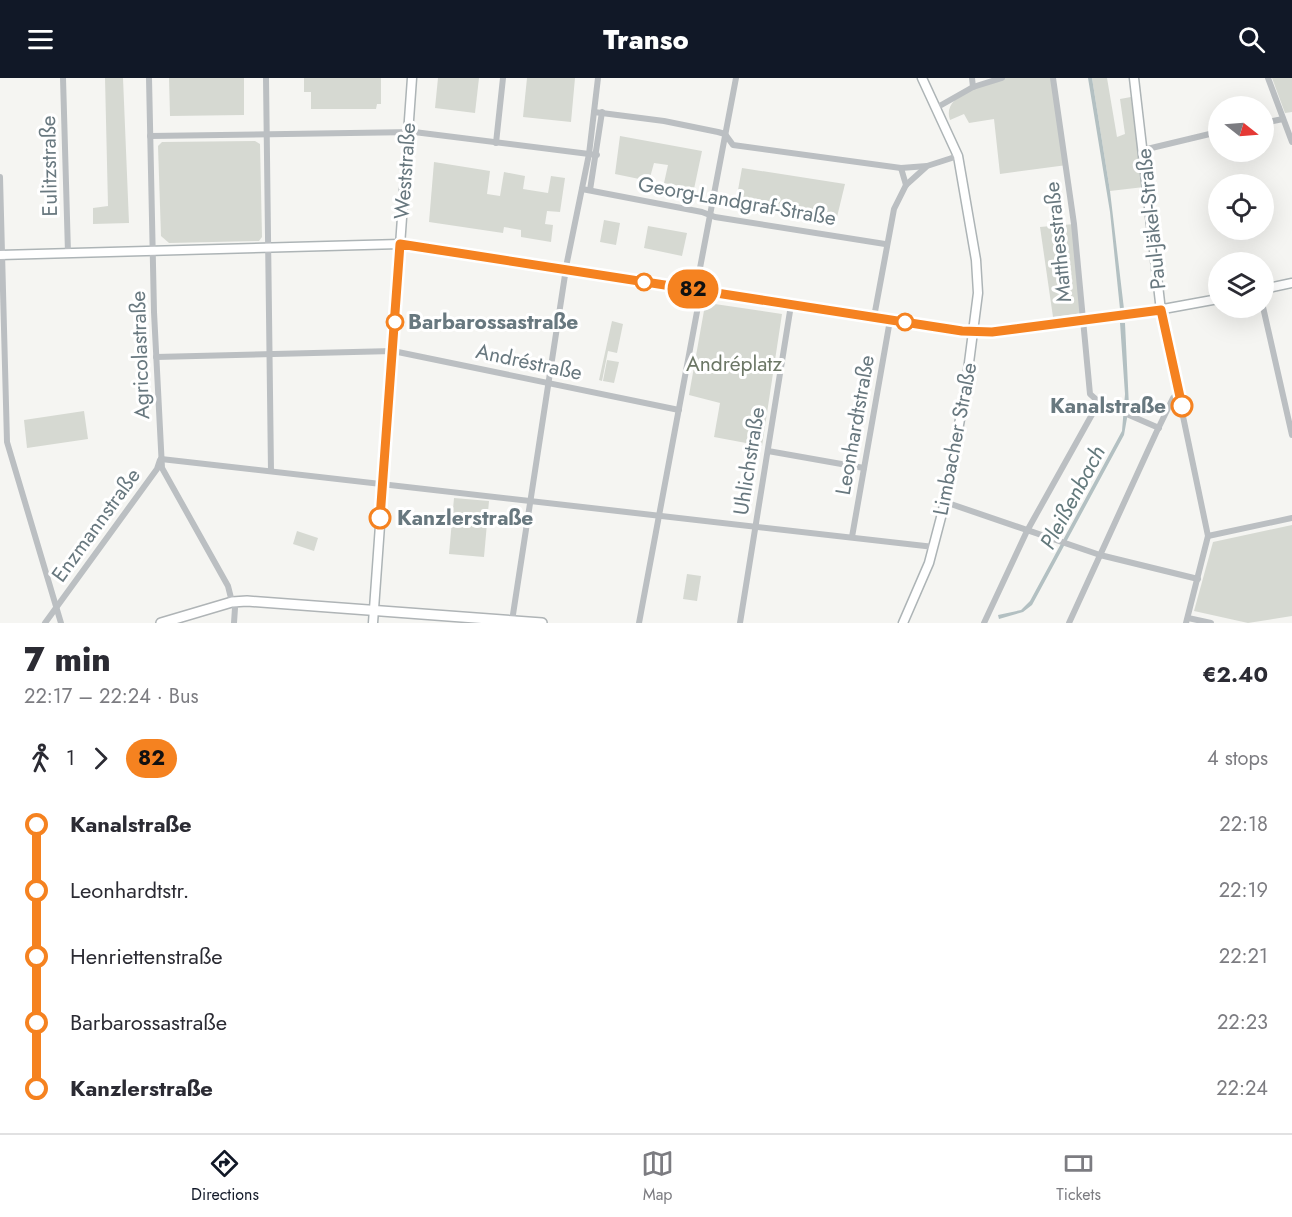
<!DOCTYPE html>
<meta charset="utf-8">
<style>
body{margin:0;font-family:Jost,sans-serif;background:#f2f2f3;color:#2b2b33;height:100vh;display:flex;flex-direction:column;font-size:22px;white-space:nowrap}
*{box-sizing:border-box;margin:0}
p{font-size:20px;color:#7c7c81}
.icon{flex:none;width:33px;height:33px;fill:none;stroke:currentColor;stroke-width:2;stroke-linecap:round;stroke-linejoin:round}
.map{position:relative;height:545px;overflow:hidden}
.side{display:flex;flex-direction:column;background:#fff;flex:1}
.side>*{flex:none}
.badge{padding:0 12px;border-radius:20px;font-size:21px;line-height:39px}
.needle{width:39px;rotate:107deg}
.buttons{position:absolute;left:1208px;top:18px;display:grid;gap:12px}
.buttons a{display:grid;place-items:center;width:66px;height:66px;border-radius:50%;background:#fff;box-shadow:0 6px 24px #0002;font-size:30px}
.map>.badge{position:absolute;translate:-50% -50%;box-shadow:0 0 0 3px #fff}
.legs{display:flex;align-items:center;gap:9px;height:66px;padding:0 24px;font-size:20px}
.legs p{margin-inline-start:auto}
.headline{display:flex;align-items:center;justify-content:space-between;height:102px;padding:0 24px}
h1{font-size:33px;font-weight:800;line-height:45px}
ul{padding:0 24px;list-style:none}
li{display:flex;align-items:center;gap:21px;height:66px;font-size:22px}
li i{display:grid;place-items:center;width:9px;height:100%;margin:0 8px;background:currentColor}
li i::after{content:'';width:15px;height:15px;margin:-8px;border:4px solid;border-radius:50%;background:#fff}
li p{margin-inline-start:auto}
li:first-child i{background:linear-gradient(#0000 50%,currentColor 0)}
li:last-child i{background:linear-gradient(currentColor 50%,#0000 0)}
header{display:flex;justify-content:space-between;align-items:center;height:78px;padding:0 24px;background:#111827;color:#fff;font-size:27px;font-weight:800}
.tab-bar{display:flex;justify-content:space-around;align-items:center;height:84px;border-top:2px solid #e1e1e2;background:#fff;font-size:16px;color:#7c7c81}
.tab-bar a{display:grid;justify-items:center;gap:3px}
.tab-bar .current{color:#111827}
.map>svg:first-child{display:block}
</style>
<header><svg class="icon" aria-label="menu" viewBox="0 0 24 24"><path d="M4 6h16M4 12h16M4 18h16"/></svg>Transo<svg class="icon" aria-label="search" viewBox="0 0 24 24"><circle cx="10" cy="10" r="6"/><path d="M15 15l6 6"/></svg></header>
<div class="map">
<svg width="1292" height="545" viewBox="0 0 1292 545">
<rect width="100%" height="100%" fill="#f5f5f2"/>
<g fill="#d6d9d2">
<path d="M105,0h18l6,145 -36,1v-16l15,-2z"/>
<path d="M169,0h75v37l-74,1z"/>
<path d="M304,0h77v26h-4l-1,5h-65v-17h-7z"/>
<path d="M438,0h41l-4,35 -40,-5z"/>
<path d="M527,0h48l-4,44 -48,-5z"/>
<path d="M1002,0h51l14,87 -67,9 -6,-55 -25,4 -5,-9 -14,6c-9,-25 35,-36 52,-42z"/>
<path d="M1092,0h15l10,59 8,-3 -5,-35 11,-2 13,90 -34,4z"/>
<path d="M1272,0h20v34l-7,1z"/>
<path d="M620,58l82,15 -8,38 -30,-6 4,-18 -14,-2 -5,18 -34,-7z"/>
<path d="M255,63l5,3 2,93 -3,4 -90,2 -8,-7 -3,-90 4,-4z"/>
<path d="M434,84l56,9 -3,23 13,2 4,-24 21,4 -2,13 25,4 3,-17 14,2 -5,34 -13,-1 -2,13 8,1 -2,17 -30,-5v-7l-17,-3 -1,6 -74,-11z"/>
<path d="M742,90l103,16 -8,33 -101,-16z"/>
<path d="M604,142l16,3 -4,22 -16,-3z"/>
<path d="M1074,146l9,89 -30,4 -13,-90z"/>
<path d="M648,148l39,7 -5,23 -38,-8z"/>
<path d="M708,225l74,11 -20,132 -48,-9 6,-34 -31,-8 16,-90z"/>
<path d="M612,243l11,3 -6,29 -9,-2 -6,30 -3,-1z"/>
<path d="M607,282l12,2 -5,21 -11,-2z"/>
<path d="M84,333l4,28 -61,9 -3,-28z"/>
<path d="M454,420l35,3 -5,56 -35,-3z"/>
<path d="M1292,447v91l-44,7 -54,-12 19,-69z"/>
<path d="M297,453l21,7 -4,13 -21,-7z"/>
<path d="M687,496l14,2 -4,25 -14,-2z"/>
</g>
<g fill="#b3c0c2">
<path d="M1088,0h4l18,113 14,118h-4l-10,-97z"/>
<path d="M1120,245h5l4,84 -5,28 -92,170 -9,7 -24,7 -1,-4 23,-5 9,-9 92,-170 3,-37z"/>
</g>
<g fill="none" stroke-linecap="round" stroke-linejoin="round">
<defs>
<g id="secondary">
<path d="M1134,0l27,233"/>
<path d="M0,177l400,-11 562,87 29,1 145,-18 82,-15"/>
<path d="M1263,211l29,-6"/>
<path d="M373,545l39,-545"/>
<path d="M903,545l26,-60 16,-61 21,-116 12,-93 -2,-33 -18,-104 -36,-78"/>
</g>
<path id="primary" d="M161,545l71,-21 15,-1 295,22"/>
</defs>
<use href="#secondary" stroke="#adb4b6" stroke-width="11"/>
<use href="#primary" stroke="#afb4b6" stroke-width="12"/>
<g stroke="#bbbfc2" stroke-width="6">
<path d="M63,0l5,175"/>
<path d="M149,0l5,234 8,156 66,118 4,16"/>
<path d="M266,0l5,393"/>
<path d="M972,0l1,9"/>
<path d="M1053,0l21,146 16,170 9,8 60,26"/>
<path d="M1268,0l24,64"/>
<path d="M936,30l37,-21 29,-9"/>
<path d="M594,34l70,9 54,11 7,2 8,11 168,23 26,-2 31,-10"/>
<path d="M1263,45l20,-4"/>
<path d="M150,58l264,-4 183,23"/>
<path d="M496,65l7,-65"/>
<path d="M1143,72l75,-18"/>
<path d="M901,90l5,17"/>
<path d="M0,99l7,265 54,181"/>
<path d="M582,111l120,23 13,5 170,27"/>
<path d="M590,112l12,-78"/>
<path d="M1263,229l29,128"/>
<path d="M1161,233l47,225 -22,87"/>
<path d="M874,239l20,-108 12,-24 20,-18"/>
<path d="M156,279l237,-6 286,59"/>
<path d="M768,373l96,17"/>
<path d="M161,381l773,88"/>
<path d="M945,424l155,53 98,24"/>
<path d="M1208,458l84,-18"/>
<path d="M852,459l38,-217"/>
<path d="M1188,540l23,5"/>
<path d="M512,543l55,-359 22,-108 9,-76"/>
<path d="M45,545l112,-154 3,-9"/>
<path d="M234,545l1,-15"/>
<path d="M639,545l60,-322 1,-33 36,-190"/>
<path d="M740,545l51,-318"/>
<path d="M984,545l43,-92 72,-129"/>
<path d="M1069,545l87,-190 17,-35 5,-5"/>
</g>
<use href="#secondary" stroke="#fff" stroke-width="8"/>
<use href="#primary" stroke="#fff" stroke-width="9"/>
</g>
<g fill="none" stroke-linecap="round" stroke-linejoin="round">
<defs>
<path id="line-1" d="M380,440l20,-274 562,87 30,1 169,-22 21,96"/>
</defs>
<use href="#line-1" stroke="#fff" stroke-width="14"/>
<use href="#line-1" stroke="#f58220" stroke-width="9"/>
</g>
<g fill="#fff" stroke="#f58220" stroke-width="3">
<circle cx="644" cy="204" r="8"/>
<circle cx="395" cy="244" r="8"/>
<circle cx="905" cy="244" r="8"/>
<circle cx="1182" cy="328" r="10"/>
<circle cx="380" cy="440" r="10"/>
</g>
<g text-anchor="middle" stroke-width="6" stroke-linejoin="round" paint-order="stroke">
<g font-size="21" fill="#68787f" stroke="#fff">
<text transform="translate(49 88) rotate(-91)" y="7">Eulitzstraße</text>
<text transform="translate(405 93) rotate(-86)" y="7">Weststraße</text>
<text transform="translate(737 123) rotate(10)" y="7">Georg-Landgraf-Straße</text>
<text transform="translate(1151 141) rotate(-96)" y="7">Paul-Jäkel-Straße</text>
<text transform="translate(1058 164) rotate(-96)" y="7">Matthesstraße</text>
<text transform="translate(140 277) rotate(-92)" y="7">Agricolastraße</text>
<text transform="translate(529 284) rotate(12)" y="7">Andréstraße</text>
<text transform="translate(855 347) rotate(-80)" y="7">Leonhardtstraße</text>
<text transform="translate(955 361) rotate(-79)" y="7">Limbacher Straße</text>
<text transform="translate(749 383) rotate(-81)" y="7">Uhlichstraße</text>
<text transform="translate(96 447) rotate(-54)" y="7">Enzmannstraße</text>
</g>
<g font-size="21" font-weight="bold" fill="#68787f" stroke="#fff" text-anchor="start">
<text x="408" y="251">Barbarossastraße</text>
<text x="1166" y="335" text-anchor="end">Kanalstraße</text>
<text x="397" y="447">Kanzlerstraße</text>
</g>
<g font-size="21" fill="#6c7766" stroke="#fff">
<text x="734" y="293">Andréplatz</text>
</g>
<g font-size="22" font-style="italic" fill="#63797c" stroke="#fff">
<text transform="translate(1072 419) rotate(-62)" y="8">Pleißenbach</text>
</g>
</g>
</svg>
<div class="buttons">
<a><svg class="needle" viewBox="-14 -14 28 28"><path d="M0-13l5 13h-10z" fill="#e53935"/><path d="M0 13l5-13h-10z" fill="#7c7c81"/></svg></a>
<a><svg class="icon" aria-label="locate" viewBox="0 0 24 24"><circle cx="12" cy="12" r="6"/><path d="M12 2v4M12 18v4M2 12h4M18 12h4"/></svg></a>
<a><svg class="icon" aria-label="layers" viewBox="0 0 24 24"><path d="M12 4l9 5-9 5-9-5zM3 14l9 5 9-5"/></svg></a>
</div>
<b class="badge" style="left:693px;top:211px;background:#f58220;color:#111">82</b>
</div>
<section class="side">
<div class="headline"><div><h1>7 min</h1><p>22:17 – 22:24 · Bus</p></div><b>€2.40</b></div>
<div class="legs"><svg class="icon" aria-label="walk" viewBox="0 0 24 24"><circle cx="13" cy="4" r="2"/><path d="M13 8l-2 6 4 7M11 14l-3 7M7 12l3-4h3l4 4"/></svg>1<svg class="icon" aria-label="forward" viewBox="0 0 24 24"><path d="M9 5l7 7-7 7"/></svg><b class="badge" style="background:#f58220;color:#111">82</b><p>4 stops</p></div>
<ul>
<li><i style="color:#f58220"></i><b>Kanalstraße</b><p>22:18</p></li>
<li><i style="color:#f58220"></i><span>Leonhardtstr.</span><p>22:19</p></li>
<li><i style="color:#f58220"></i><span>Henriettenstraße</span><p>22:21</p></li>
<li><i style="color:#f58220"></i><span>Barbarossastraße</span><p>22:23</p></li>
<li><i style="color:#f58220"></i><b>Kanzlerstraße</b><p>22:24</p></li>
</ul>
</section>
<nav class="tab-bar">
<a class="current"><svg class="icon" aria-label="directions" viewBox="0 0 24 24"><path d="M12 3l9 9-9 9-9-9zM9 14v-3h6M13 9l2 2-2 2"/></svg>Directions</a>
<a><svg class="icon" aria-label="map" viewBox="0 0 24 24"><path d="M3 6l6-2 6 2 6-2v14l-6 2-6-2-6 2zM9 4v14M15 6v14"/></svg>Map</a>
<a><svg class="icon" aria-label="tickets" viewBox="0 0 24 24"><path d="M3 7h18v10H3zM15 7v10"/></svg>Tickets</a>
</nav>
